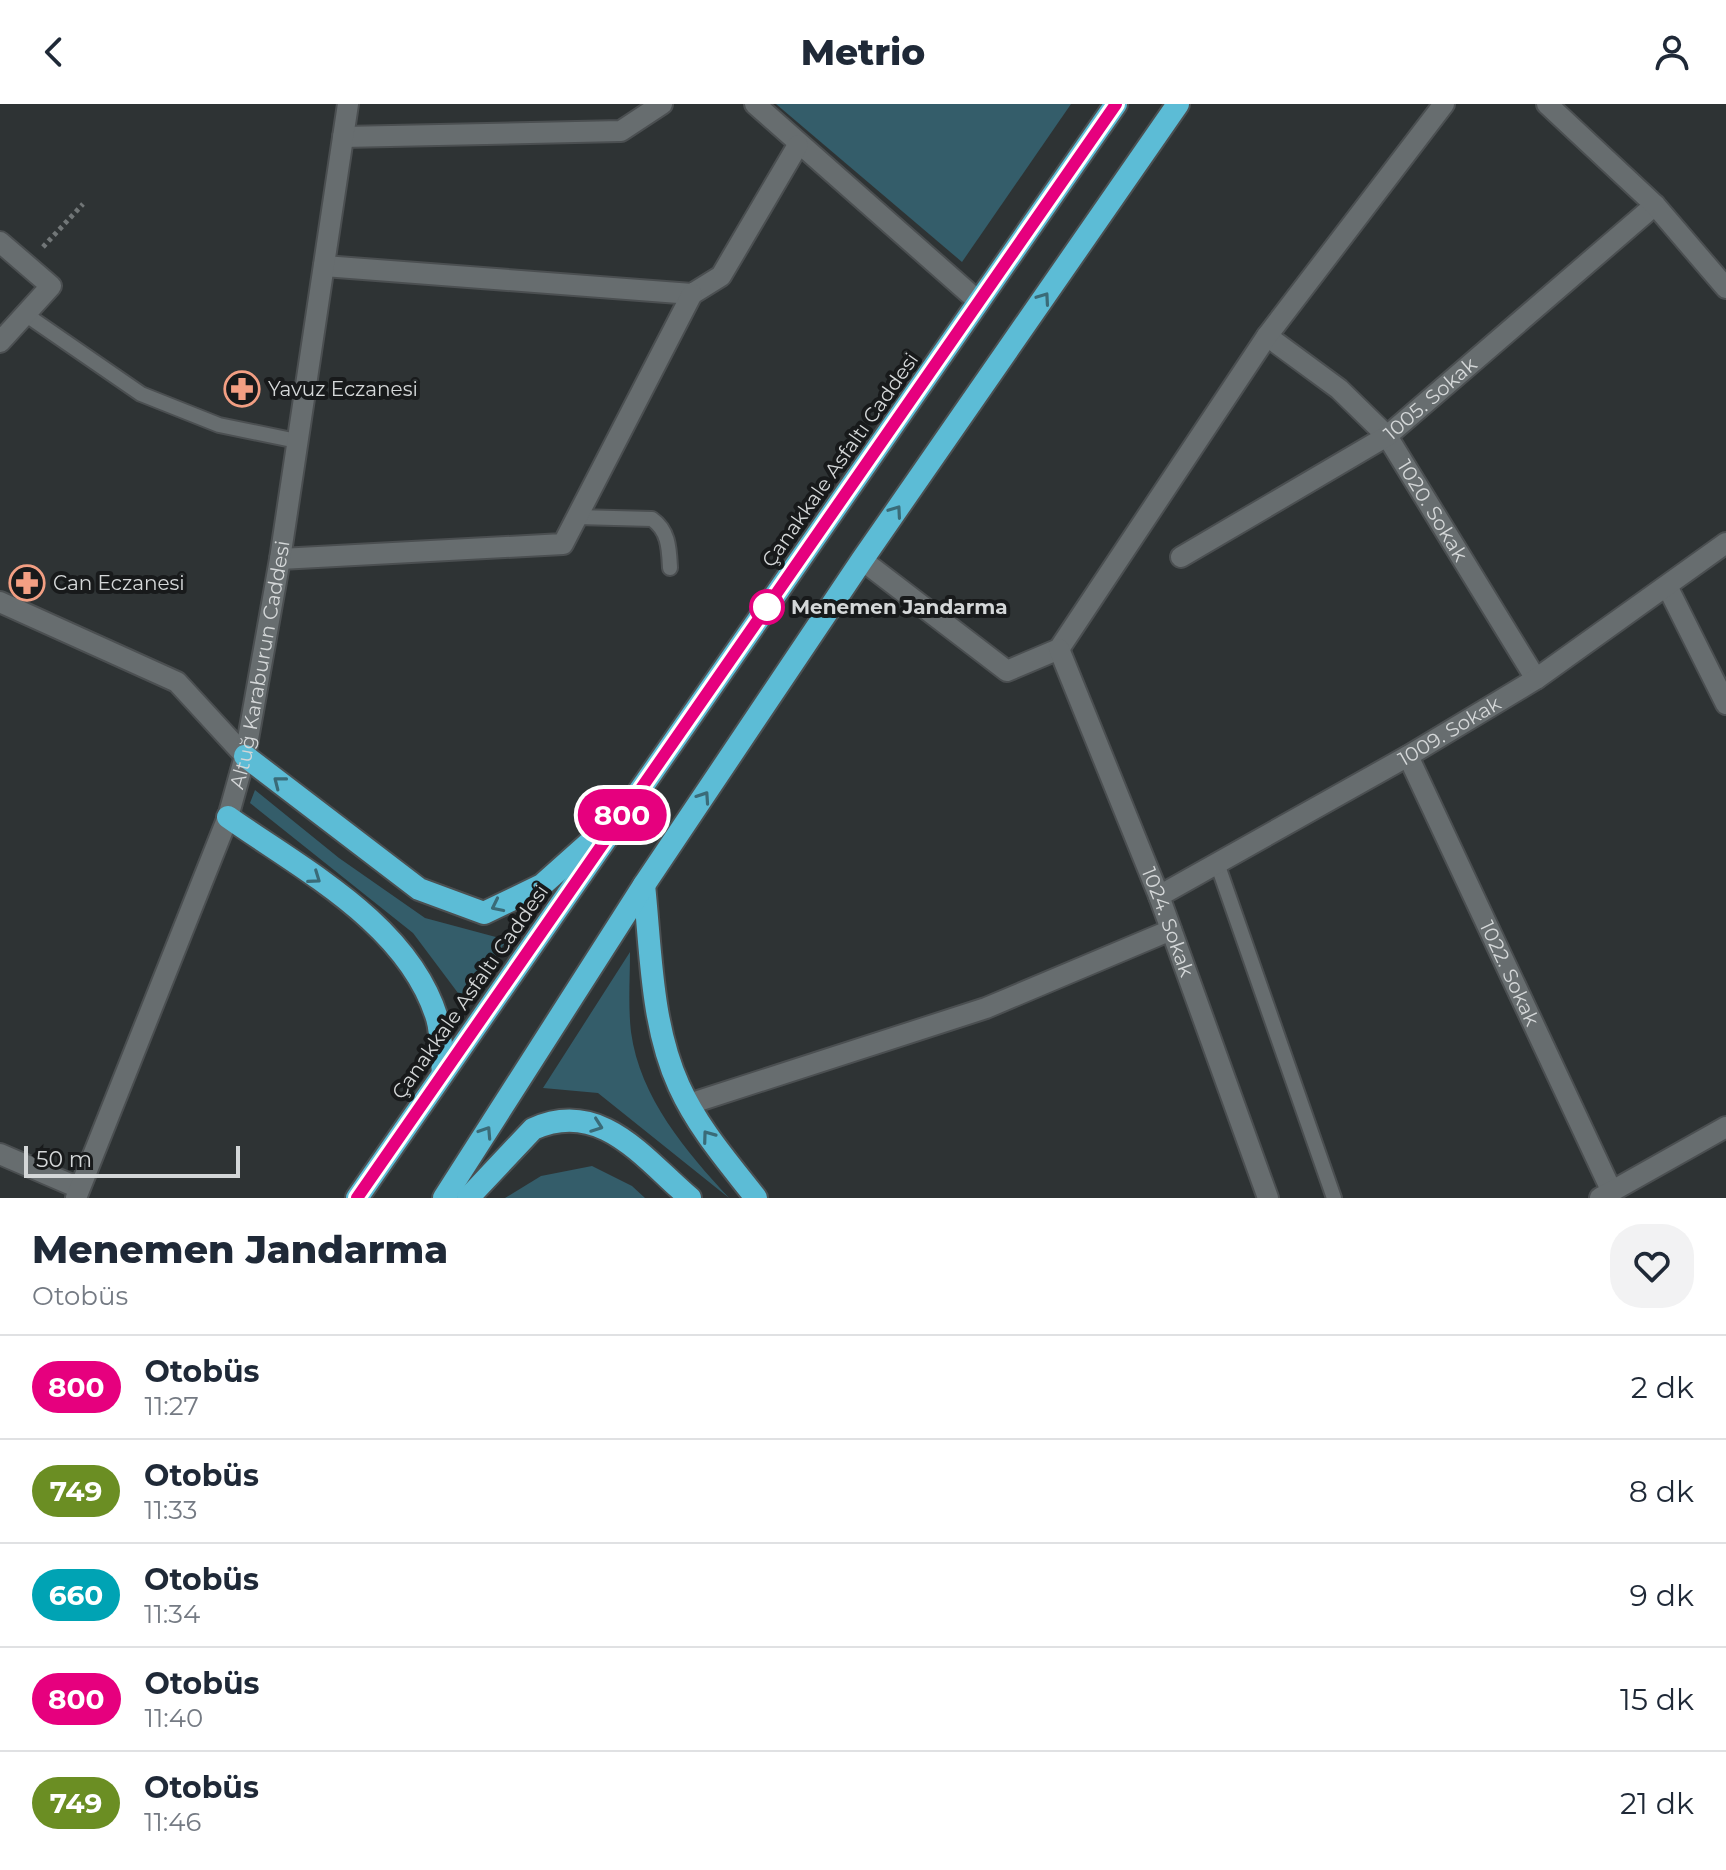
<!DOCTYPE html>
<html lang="tr">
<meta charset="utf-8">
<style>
body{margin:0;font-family:Montserrat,sans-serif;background:#f2f2f3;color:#1f2937;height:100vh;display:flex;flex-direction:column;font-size:30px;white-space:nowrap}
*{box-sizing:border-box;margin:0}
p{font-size:26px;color:#747a83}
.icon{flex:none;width:44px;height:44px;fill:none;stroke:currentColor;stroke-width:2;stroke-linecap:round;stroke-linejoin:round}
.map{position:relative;height:1094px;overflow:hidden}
.side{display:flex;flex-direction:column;background:#fff;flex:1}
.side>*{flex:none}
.badge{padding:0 16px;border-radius:26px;font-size:28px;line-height:52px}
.scale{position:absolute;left:24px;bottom:20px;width:216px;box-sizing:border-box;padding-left:8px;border:4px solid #d4d7d8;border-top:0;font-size:22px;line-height:28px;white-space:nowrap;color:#d4d7d8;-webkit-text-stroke:6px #181a1b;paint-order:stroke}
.map>.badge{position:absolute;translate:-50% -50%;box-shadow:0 0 0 4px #fff}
.round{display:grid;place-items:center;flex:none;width:84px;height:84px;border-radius:32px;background:#f2f2f3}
.head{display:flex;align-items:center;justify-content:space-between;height:136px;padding:0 32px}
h1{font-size:38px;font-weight:800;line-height:60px}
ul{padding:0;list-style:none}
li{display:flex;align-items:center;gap:24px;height:104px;padding:0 32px;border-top:2px solid #e0e1e3}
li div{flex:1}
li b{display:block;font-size:30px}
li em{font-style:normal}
li .badge{min-width:88px;font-weight:700;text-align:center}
header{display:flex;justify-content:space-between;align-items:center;height:104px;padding:0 32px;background:#fff;font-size:36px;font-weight:800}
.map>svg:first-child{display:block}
</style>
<header><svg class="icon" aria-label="back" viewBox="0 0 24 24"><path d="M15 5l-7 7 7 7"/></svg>Metrio<svg class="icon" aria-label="person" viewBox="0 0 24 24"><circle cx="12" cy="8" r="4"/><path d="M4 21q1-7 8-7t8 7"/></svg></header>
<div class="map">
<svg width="1726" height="1094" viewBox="0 0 1726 1094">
<rect width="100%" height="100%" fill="#2e3334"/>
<g fill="#345d6a">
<path d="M776,0h295l-109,158z"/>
<path d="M255,686l84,68 86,60 82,22 -43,61 -51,-68 -163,-130z"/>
<path d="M630,848c0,26 -2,54 1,80 9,66 55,119 98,166l-131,-105 -55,-5z"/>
<path d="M592,1062l40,20 13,12h-140l36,-22z"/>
</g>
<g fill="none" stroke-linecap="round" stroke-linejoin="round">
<defs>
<g id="service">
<path d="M25,210l116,80 78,31 78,16"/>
<path d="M577,413l75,2c17,12 17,30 18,49"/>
<path d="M1217,759l117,335"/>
</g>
<g id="minor">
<path d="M755,0l224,198"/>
<path d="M343,33l278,-6 41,-27"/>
<path d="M0,138l51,44 -51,56"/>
<path d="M324,162l368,28 29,-18 77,-131"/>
<path id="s1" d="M1267,232l72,53 48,47 149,243"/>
<path id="s2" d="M1181,453l206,-121 268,-231"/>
<path d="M280,455l283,-15 129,-250"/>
<path d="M862,456l145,111 52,-22 208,-313 177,-232"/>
<path d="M1668,484l58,116"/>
<path id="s3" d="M1059,545l100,247 109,302"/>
<path id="s4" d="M1408,652l204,436"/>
<path id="s5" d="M1159,792l249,-140 128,-77 190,-136"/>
<path d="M1600,1094l126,-71"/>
</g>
<g id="tertiary">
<path d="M1547,0l108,101 71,83"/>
<path d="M0,498l177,80 68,74"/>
<path d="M689,1000l297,-96 185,-78"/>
<path d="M0,1050l79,34"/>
<path id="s6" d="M76,1094l152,-381 17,-61 35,-197 68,-455"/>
</g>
<g id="trunk">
<path d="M245,652l174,133 65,24 58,-28 56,-50"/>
<path d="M228,713c75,53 180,107 209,201 5,17 4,38 6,55"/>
<path d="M644,781c7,66 7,140 35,201 19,42 49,76 77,112"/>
<path d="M357,1094l759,-1094"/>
<path d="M444,1094l200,-313 218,-325 316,-456"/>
<path d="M468,1094l65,-69c68,-31 111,30 157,69"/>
</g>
</defs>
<use href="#service" stroke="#4b4f51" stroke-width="18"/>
<use href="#minor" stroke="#4b4f51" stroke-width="24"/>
<use href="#tertiary" stroke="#4b4f51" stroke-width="24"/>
<use href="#trunk" stroke="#4b4f51" stroke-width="26"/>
<path stroke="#717677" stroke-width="5" stroke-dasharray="4 4" stroke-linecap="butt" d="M43,143l40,-43"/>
<use href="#service" stroke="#676d6f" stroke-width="14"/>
<use href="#minor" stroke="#676d6f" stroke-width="20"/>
<use href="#tertiary" stroke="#676d6f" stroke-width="20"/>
<use href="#trunk" stroke="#5cbcd6" stroke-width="22"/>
</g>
<defs><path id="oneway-chevron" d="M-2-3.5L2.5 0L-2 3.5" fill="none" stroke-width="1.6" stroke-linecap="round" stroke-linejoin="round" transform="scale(2)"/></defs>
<g stroke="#3a6b78">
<use href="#oneway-chevron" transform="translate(1044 194) rotate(-55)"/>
<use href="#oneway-chevron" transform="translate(896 407) rotate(-55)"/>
<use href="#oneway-chevron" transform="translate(279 678) rotate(-142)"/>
<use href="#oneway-chevron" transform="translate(704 693) rotate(-56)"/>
<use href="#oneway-chevron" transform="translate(315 774) rotate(35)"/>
<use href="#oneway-chevron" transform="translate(497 802) rotate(154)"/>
<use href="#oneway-chevron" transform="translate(597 1022) rotate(20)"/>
<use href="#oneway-chevron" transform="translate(486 1028) rotate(-57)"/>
<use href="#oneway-chevron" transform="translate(708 1032) rotate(-126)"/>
</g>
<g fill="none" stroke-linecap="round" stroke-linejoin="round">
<defs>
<path id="line" d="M357,1094l759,-1094"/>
</defs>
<use href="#line" stroke="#fff" stroke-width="18"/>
<use href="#line" stroke="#e6007e" stroke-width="12"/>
</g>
<defs>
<symbol id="pharmacy-ring" viewBox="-11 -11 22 22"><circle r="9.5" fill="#181a1b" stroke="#f39f83" stroke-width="1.5"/><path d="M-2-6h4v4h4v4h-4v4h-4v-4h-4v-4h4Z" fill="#f39f83"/></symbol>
</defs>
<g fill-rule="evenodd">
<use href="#pharmacy-ring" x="222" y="265" width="40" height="40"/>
<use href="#pharmacy-ring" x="7" y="459" width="40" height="40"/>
</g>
<circle fill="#fff" stroke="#e6007e" stroke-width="4" cx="767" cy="503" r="16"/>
<g text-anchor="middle" stroke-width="8" stroke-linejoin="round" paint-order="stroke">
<g font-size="20" fill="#d4d7d8" stroke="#181a1b" text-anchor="start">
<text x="268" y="292">Yavuz Eczanesi</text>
<text x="53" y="486">Can Eczanesi</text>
</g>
<g font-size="20" fill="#d4d7d8" stroke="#181a1b">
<text dy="7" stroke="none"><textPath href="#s2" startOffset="296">1005. Sokak</textPath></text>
<text transform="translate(840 356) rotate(-55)" y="7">Çanakkale Asfaltı Caddesi</text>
<text dy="7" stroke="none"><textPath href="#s1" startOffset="244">1020. Sokak</textPath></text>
<text dy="7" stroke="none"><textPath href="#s6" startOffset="566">Altuğ Karaburun Caddesi</textPath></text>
<text dy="7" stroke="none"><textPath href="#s5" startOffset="334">1009. Sokak</textPath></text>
<text dy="7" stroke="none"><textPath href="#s3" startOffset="294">1024. Sokak</textPath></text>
<text dy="7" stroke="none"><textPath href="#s4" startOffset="240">1022. Sokak</textPath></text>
<text transform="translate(470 888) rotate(-55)" y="7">Çanakkale Asfaltı Caddesi</text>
</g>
<g font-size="20" font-weight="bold" fill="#d4d7d8" stroke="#181a1b" text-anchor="start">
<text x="791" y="510">Menemen Jandarma</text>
</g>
</g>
</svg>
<div class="scale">50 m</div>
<b class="badge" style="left:622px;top:711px;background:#e6007e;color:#fff">800</b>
</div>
<section class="side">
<div class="head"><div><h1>Menemen Jandarma</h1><p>Otobüs</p></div><a class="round"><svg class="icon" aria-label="heart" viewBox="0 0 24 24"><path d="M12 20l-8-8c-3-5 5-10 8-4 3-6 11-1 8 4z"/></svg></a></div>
<ul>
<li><span class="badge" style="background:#e6007e;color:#fff">800</span><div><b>Otobüs</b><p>11:27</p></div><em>2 dk</em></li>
<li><span class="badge" style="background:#6b8e23;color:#fff">749</span><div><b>Otobüs</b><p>11:33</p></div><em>8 dk</em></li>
<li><span class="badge" style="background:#00a3b4;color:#fff">660</span><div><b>Otobüs</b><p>11:34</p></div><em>9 dk</em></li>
<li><span class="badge" style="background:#e6007e;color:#fff">800</span><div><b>Otobüs</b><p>11:40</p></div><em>15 dk</em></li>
<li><span class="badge" style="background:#6b8e23;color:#fff">749</span><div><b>Otobüs</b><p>11:46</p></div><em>21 dk</em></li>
</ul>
</section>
